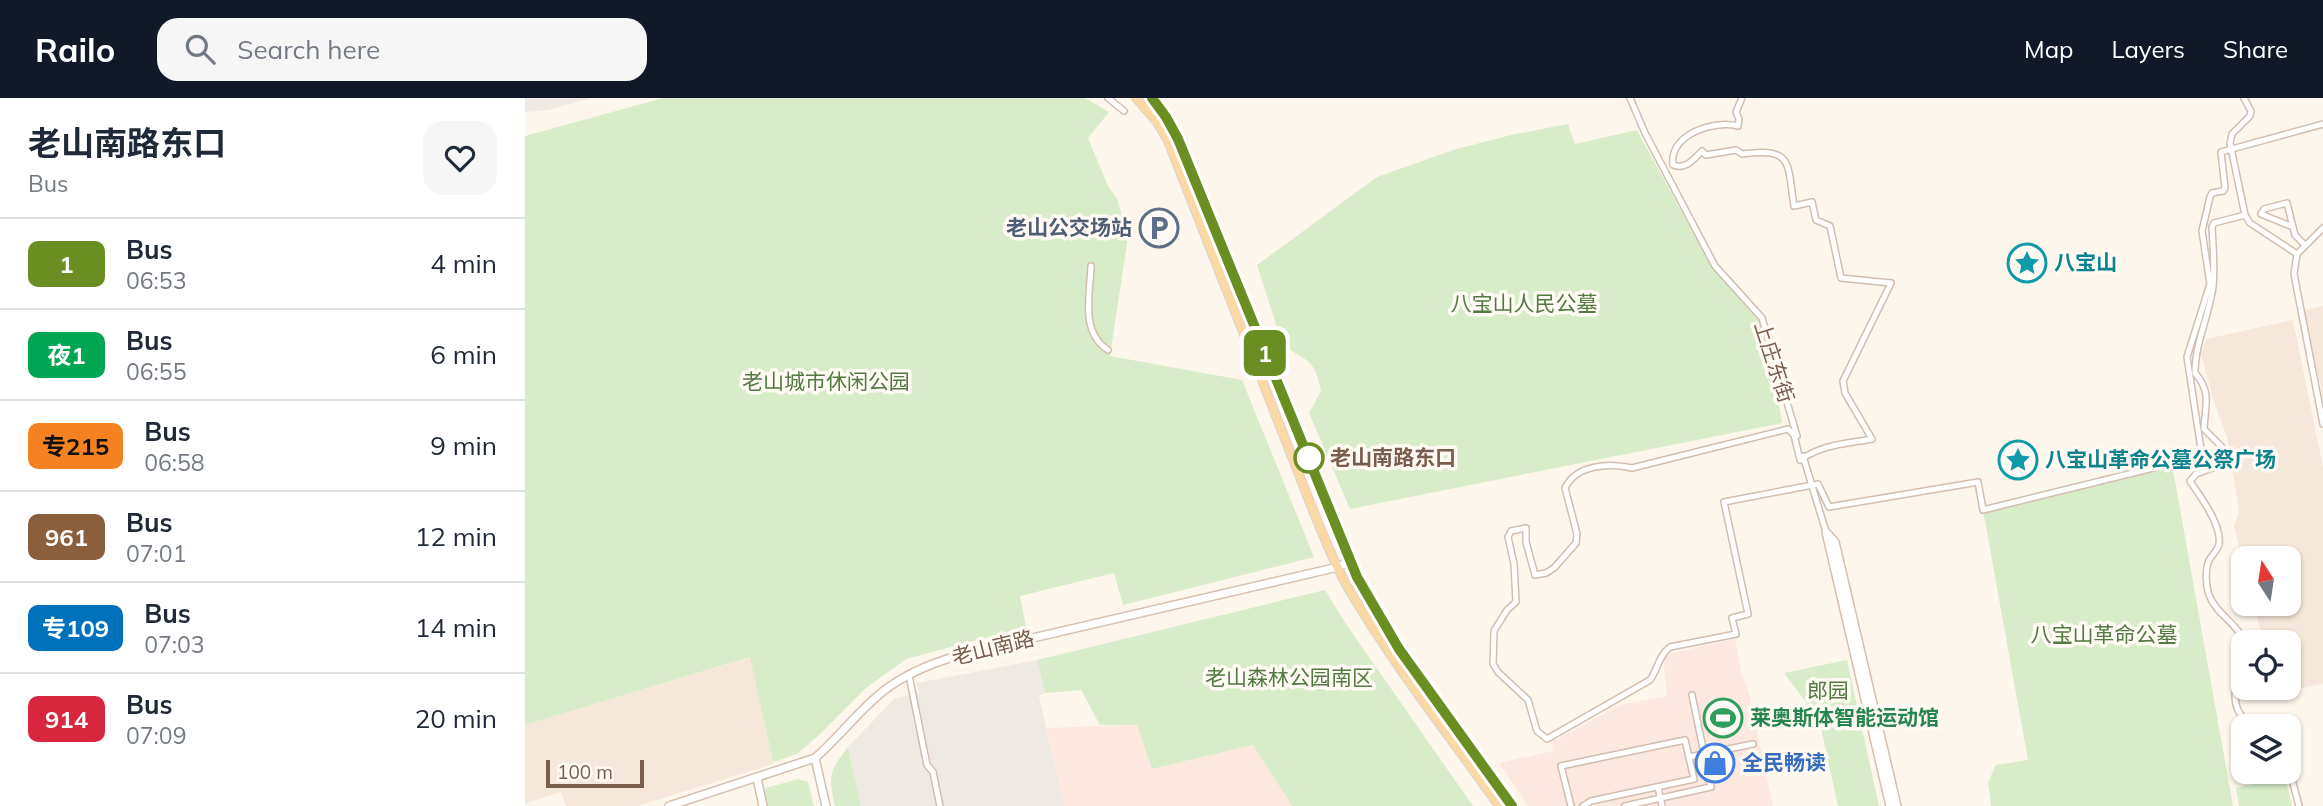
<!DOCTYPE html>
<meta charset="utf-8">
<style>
body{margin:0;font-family:Mulish,"Noto Sans SC",sans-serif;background:#f6f6f7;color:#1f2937;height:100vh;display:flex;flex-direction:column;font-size:26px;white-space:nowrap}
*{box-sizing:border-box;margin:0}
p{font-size:23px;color:#747a83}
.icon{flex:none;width:38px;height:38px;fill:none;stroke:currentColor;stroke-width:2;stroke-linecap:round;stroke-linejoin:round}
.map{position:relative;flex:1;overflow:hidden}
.drawer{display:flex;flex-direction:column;background:#fff;width:525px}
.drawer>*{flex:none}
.badge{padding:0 14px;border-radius:10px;font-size:24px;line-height:46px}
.needle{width:46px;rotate:348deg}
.buttons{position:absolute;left:1706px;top:448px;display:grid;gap:14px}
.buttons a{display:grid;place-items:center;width:70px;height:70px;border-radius:14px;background:#fff;box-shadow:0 2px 5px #0004;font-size:35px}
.scale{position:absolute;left:21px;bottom:18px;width:98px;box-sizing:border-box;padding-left:7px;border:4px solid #7a5c4d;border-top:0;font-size:19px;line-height:24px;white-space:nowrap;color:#7a5c4d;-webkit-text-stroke:5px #fffaf3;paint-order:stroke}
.map>.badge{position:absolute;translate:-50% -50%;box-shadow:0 0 0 4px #fff}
.round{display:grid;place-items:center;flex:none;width:74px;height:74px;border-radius:21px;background:#f6f6f7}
.headline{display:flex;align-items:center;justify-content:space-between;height:119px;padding:0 28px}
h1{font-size:33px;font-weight:700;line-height:52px}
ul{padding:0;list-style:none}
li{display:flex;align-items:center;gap:21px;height:91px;padding:0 28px;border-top:2px solid #e0e1e3}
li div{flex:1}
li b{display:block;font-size:26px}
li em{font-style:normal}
li .badge{min-width:77px;font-weight:700;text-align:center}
header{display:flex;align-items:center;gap:42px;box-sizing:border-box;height:98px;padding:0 35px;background:#111827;color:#fff}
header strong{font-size:33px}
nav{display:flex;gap:38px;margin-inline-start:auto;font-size:24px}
.search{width:490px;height:63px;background:#f6f6f7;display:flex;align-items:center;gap:18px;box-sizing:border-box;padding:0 24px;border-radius:21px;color:#747a83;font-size:26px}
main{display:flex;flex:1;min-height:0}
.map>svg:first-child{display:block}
</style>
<header>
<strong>Railo</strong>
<div class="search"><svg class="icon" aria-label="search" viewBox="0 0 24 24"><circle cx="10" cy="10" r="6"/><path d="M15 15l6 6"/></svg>Search here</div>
<nav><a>Map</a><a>Layers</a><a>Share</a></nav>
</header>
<main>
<section class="drawer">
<div class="headline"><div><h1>老山南路东口</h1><p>Bus</p></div><a class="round"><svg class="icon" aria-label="heart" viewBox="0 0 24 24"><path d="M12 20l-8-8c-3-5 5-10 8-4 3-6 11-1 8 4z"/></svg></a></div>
<ul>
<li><span class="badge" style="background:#6b8e23;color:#fff">1</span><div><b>Bus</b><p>06:53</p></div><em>4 min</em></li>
<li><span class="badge" style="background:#00a651;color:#fff">夜1</span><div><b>Bus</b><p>06:55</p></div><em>6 min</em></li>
<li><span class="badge" style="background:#f58220;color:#111">专215</span><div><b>Bus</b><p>06:58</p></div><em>9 min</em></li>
<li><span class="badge" style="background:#8b5e3c;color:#fff">961</span><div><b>Bus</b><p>07:01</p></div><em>12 min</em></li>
<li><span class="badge" style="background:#0072bc;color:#fff">专109</span><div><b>Bus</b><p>07:03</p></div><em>14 min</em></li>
<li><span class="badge" style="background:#d7263d;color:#fff">914</span><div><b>Bus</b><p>07:09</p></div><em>20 min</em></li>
</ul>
</section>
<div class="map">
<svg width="1798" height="708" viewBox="0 0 1798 708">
<rect width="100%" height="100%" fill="#fdf6ec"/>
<g fill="#f5e8da">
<path d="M1798,208v92l-19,-88z"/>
<path d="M1768,222l30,147v217l-52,10 -1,-6h19v-46h-25l-11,-38h36v-46h-46v6l-9,-38 5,-15 -12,-74 -13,-35 -13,-48 5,-15z"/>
<path d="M226,559l22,107 -135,42h-72l-5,-14 -36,12v-79z"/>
</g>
<g fill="#fde8e0">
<path d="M1210,541l6,32 7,19 25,116h-245l-29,-43 54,-12 -1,-9 68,-37 47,-9 -4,-41z"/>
<path d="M612,627l16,44 100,-24 39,61h-228l-17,-78z"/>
</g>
<g fill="#efe9e4">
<path d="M0,0h67l-44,12 -23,2z"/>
<path d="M512,562l8,33 -6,3 25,110h-203l-13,-59 47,-49 24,-5 -2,-10z"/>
</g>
<g fill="#d8ecc9">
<path d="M138,0h422l24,14 -21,26 21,50 8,10 11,39 -18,119 132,24 72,177 -191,48 -9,-32 -94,23 6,31 -120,32 -40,29 -46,46 -23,20 -24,8 -23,-105 -225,68v-589z"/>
<path d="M1043,26l7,20 62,-14 73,134 47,50 16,54 9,55 -432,86 -41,-96 12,-22c-6,-30 -12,-30 -38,-45l-26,-81 120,-88 76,-27 58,-15z"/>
<path d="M1647,366l61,342h-242l-3,-24 8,-17 32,-5 -45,-250z"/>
<path d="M800,492l23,37 125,179h-181l-39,-61 -101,24 -15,-44h-37l-19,-35 -36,3 -8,-33z"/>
<path d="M1322,562l32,146h-41l-19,-87 -35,-46z"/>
<path d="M323,649l13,59h-26c-7,-31 -6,-34 13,-59z"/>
<path d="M1760,678l7,30h-53l-3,-18z"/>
<path d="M273,681l10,3 6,24h-48l-3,-11 3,-7z"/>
</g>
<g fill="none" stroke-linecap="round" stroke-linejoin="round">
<defs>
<g id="street">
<path d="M583,0l16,13"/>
<path d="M1105,0l15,35 70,133 47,52 35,118"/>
<path d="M1217,0l-6,14 3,7 -1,7c-24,-6 -69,8 -65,39 13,5 21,-6 29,-14l4,4 30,-5 6,4c52,-7 45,9 52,52l18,-4 4,18 14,6 11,52 50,5 -48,98 2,12 27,46c-26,5 -49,5 -72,21l-6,-25 -6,-6 -156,39c-23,-5 -55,-4 -67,20l12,46 -1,9 -22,25 -8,5 -11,2 -9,-33v-14l-15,3 -3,6 6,27 2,38 -9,8 -13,21 -1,33 5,8 30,28 9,31 10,8 103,-59c8,-11 9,-25 20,-33l66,-13 -4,-16 16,-4 -24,-112 94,-18 11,23 149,-25 5,28 219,-54 -15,-99 23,-73 -8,-53 8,-34 2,-4 11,-2 2,-3 -4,-36 102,-28"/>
<path d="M1719,0l7,13 -1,5 -18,18 -2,9 15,72 5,8 47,31"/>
<path d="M1768,129l-32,-13 3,-5 23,-6 8,32 10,10"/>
<path d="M1798,130l-26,26 -3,20 29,150"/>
<path d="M566,168c-1,29 -11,66 17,84"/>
<path d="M1278,358l23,76"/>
<path d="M1720,544c-8,-19 -28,-27 -36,-47 -3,-9 -4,-23 -1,-32 2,-7 10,-12 11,-19 3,-19 -19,-48 -29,-63l6,-7 28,-10 -1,-16 -19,-19c1,-23 8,-37 -9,-56 0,-30 14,-57 18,-86 2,-20 0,-40 -1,-60l2,-4 31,-8"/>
<path d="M1718,561c-6,22 -17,48 6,64l28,-5 2,8"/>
<path d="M384,577l18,90 6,7 7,34"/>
<path d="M1164,659l64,-13"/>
<path d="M1764,670l10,38"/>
<path d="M1133,689l4,19"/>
<path d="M1046,708l-10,-40 124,-26 9,39 -103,22 -8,5"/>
<path d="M1100,708l86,-19 -19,-92"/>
</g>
<g id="secondary">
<path d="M290,660l11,48"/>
<path d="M232,680l6,28"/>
<path d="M144,708l146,-48c21,-18 38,-40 58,-58 24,-23 55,-36 87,-45l378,-88 12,-6"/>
<path d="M1365,708l-64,-274 9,10 62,264"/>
</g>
<g id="primary">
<path d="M611,0l21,24 11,19 150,382c10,23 19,47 32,68 44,75 99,144 149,215"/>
<path d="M627,0l14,18 12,23 53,135 52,118 74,185 18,35 24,37 113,157"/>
</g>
</defs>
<use href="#street" stroke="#d1beb0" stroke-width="8"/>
<use href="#secondary" stroke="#d6c0b0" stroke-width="10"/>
<use href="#primary" stroke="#dad1cd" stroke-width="10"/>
<use href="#street" stroke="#fff" stroke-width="5"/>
<use href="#secondary" stroke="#fff" stroke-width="7"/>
<use href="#primary" stroke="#fbd9a5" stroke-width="8"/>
</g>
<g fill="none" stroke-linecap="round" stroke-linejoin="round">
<defs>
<path id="line" d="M627,0l14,19 12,22 179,438 42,72 113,157"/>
</defs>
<use href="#line" stroke="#fff" stroke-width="16"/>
<use href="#line" stroke="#6b8e23" stroke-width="10"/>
</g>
<defs>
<symbol id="parking-ring" viewBox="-11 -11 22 22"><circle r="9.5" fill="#fffaf3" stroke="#5c6f8a" stroke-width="1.5"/><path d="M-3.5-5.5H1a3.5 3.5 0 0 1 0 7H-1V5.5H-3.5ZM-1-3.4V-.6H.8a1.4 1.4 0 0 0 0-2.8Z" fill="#5c6f8a"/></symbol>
<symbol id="sight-ring" viewBox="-11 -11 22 22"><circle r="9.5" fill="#fffaf3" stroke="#0f9aa8" stroke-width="1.5"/><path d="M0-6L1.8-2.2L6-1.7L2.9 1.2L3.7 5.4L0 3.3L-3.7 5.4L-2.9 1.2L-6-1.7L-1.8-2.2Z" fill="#0f9aa8"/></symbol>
<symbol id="stadium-ring" viewBox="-11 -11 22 22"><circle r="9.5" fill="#fffaf3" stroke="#2e9e5b" stroke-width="1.5"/><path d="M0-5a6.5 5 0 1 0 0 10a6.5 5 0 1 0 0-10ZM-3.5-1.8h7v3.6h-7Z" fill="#2e9e5b"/></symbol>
<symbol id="shop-ring" viewBox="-11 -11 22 22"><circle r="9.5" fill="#fffaf3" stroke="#3f7fe0" stroke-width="1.5"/><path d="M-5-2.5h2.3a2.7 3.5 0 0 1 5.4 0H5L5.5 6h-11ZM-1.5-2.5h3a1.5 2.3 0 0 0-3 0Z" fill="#3f7fe0"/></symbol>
</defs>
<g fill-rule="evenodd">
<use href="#parking-ring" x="612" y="108" width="44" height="44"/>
<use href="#sight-ring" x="1480" y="143" width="44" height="44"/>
<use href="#sight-ring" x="1471" y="340" width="44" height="44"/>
<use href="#stadium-ring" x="1176" y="598" width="44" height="44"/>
<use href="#shop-ring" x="1168" y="643" width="44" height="44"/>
</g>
<circle fill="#fff" stroke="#6b8e23" stroke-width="3.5" cx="784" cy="360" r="14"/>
<g text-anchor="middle" stroke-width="7" stroke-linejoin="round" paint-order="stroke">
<g font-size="21" font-weight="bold" fill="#4e5e75" stroke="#fffaf3" text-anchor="end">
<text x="607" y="137">老山公交场站</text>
</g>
<g font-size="21" font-weight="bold" fill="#0d838f" stroke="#fffaf3" text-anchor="start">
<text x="1529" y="172">八宝山</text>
<text x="1520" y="369">八宝山革命公墓公祭广场</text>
</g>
<g font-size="21" fill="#537a41" stroke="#fffaf3">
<text x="999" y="213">八宝山人民公墓</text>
<text x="301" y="291">老山城市休闲公园</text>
<text x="1579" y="544">八宝山革命公墓</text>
<text x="764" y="587">老山森林公园南区</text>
<text x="1303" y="600">郎园</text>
</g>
<g font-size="21" fill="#7a5c4d" stroke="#fffaf3">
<text transform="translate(1249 264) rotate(72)" y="7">上庄东街</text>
<text transform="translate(468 550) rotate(-14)" y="7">老山南路</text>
</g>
<g font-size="21" font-weight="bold" fill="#7a5c4d" stroke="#fffaf3" text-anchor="start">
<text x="805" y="367">老山南路东口</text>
</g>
<g font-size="21" font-weight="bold" fill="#27864d" stroke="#fffaf3" text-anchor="start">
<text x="1225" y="627">莱奥斯体智能运动馆</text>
</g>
<g font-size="21" font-weight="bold" fill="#366cbe" stroke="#fffaf3" text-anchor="start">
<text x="1217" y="672">全民畅读</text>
</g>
</g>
</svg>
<div class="buttons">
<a><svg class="needle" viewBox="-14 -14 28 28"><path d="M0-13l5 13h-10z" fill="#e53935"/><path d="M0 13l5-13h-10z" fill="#747a83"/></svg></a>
<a><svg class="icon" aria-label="locate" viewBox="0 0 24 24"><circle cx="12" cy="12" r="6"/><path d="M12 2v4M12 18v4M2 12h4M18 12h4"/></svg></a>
<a><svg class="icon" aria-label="layers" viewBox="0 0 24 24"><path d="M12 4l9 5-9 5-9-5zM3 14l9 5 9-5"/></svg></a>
</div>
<div class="scale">100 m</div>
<b class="badge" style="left:740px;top:255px;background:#6b8e23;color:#fff">1</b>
</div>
</main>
